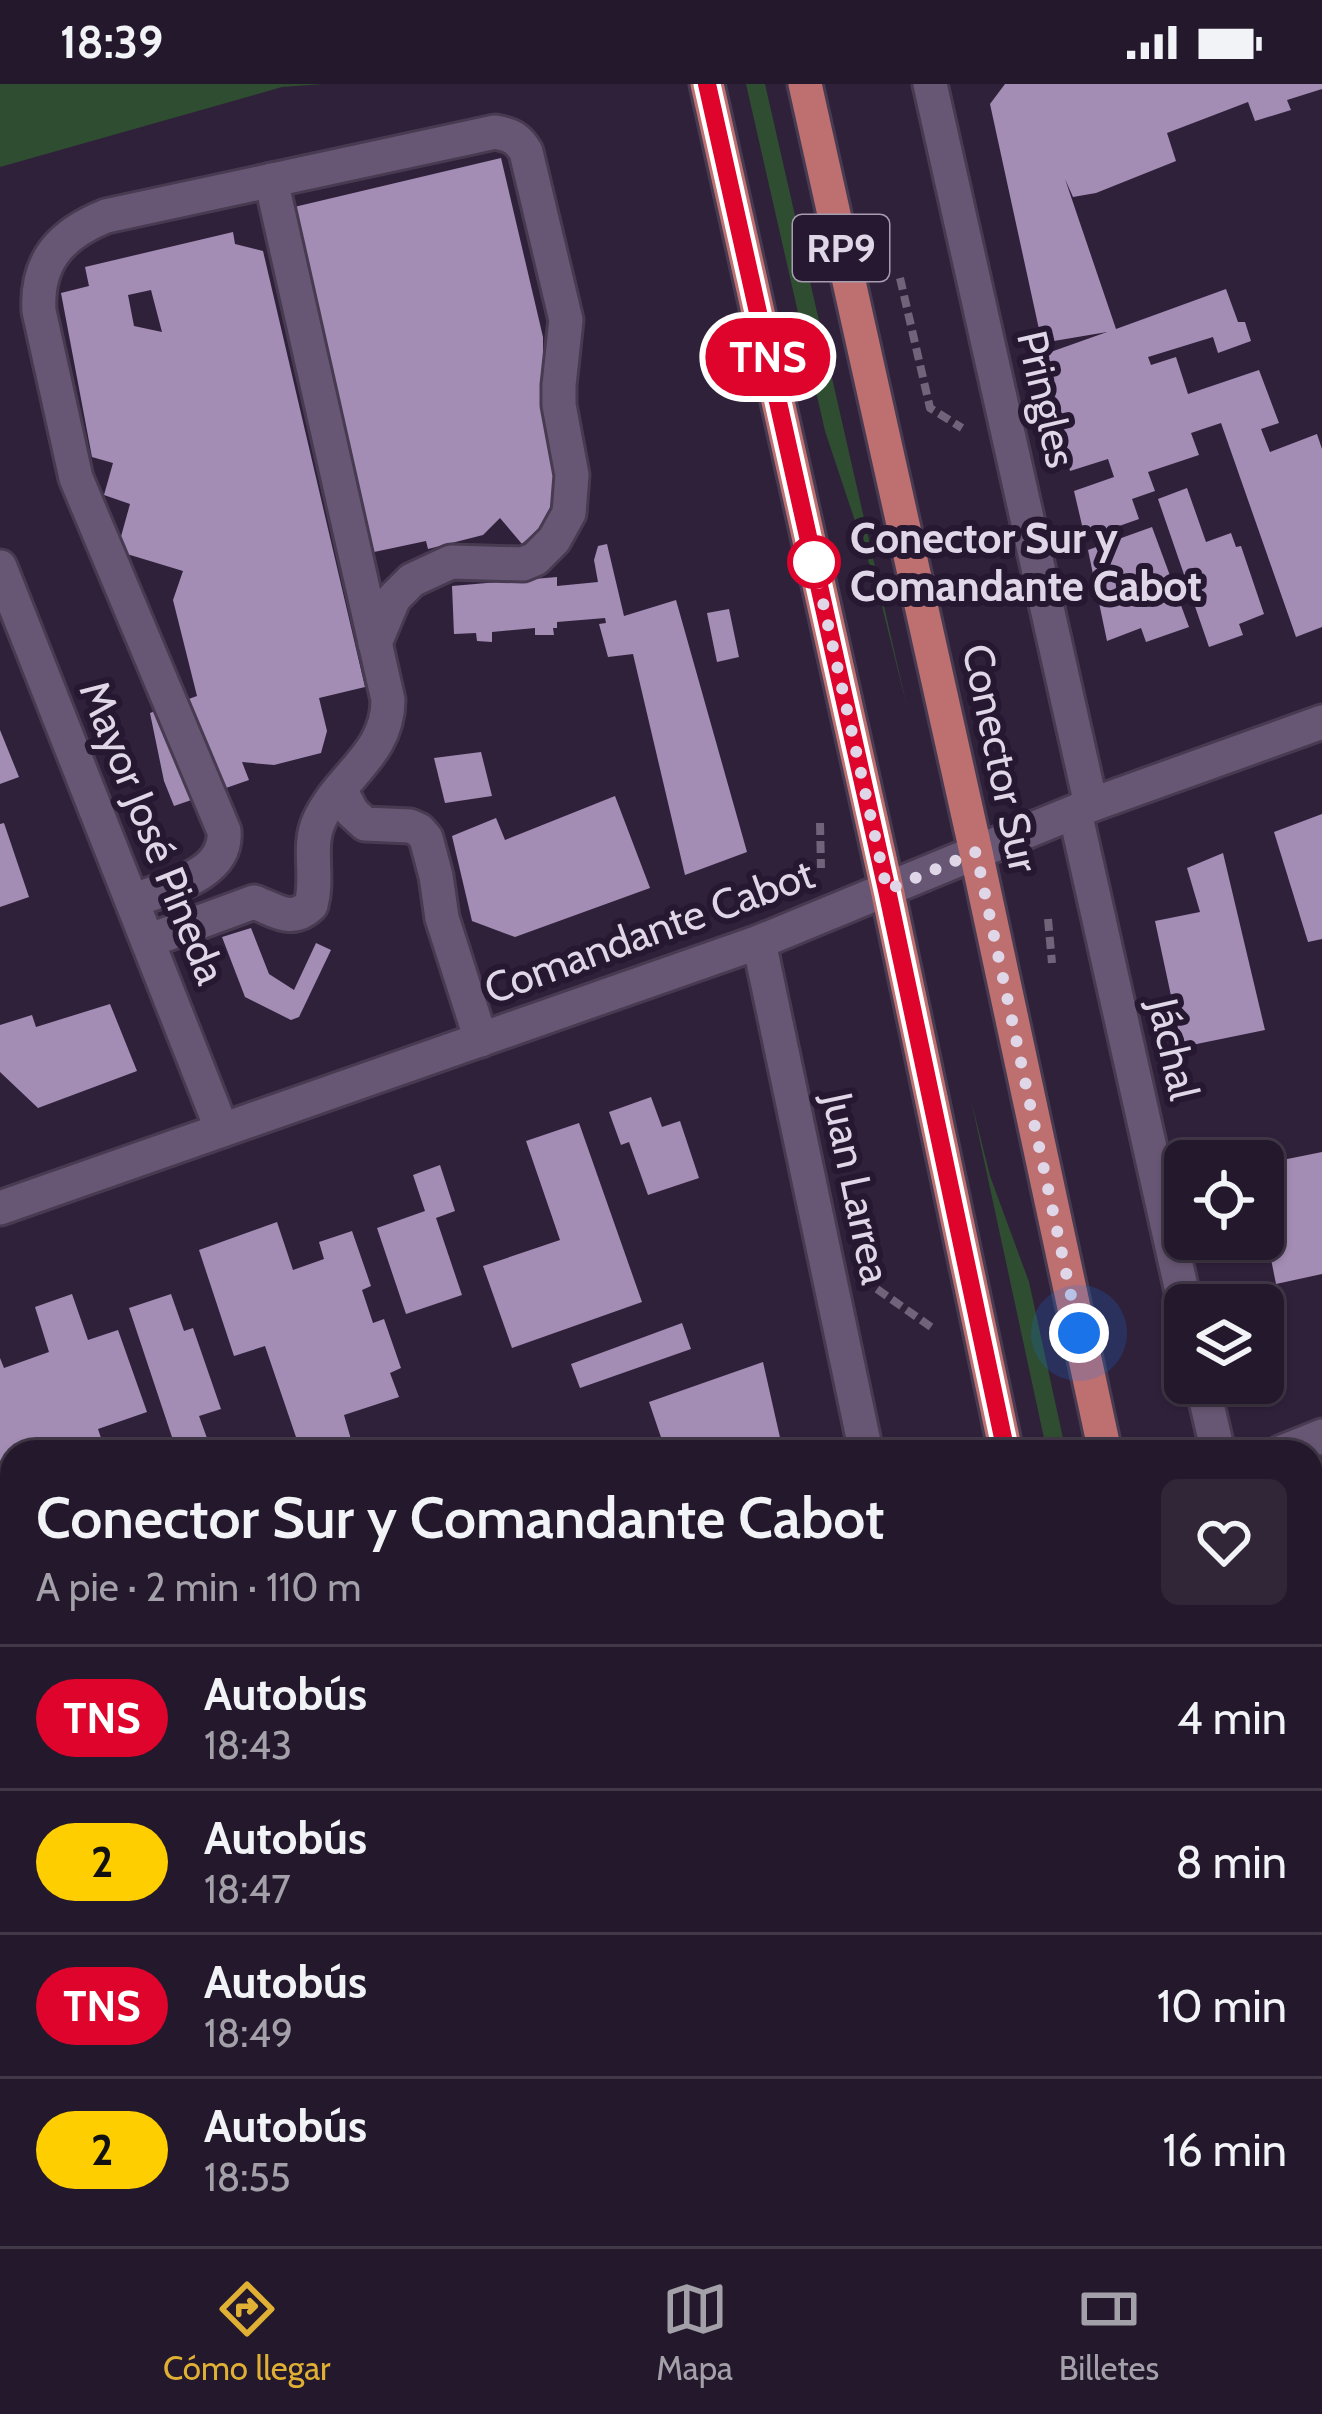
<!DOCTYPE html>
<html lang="es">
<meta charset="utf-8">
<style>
body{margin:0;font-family:Cabin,sans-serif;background:#302638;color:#f1f3f6;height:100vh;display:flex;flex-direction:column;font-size:45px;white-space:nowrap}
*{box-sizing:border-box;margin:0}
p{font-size:39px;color:#a3a0a9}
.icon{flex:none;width:66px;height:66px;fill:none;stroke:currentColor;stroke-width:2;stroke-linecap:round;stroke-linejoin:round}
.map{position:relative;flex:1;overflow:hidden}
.drawer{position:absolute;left:0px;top:1356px;width:1323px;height:807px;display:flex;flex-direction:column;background:#24192c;border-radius:36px 36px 0 0;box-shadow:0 3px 9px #0004,0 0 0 3px #413848}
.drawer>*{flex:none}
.badge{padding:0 24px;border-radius:39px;font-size:42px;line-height:78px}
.fabs{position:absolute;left:1164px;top:1056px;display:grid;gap:24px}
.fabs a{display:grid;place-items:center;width:120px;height:120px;border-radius:18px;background:#24192c;box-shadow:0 3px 9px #0004,0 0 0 3px #413848;font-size:60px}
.you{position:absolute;width:60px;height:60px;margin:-30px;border:9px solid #fff;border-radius:50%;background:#1a73e8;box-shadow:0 0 0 18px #1a73e833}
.map>.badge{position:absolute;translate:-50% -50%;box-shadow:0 0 0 6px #fff}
.round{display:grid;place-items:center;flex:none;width:126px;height:126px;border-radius:18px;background:#302638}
.headline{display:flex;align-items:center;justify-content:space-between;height:204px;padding:0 36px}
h1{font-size:57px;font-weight:600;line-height:90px}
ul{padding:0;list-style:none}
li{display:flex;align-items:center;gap:36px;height:144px;padding:0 36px;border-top:3px solid #413848}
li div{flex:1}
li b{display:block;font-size:45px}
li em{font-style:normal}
li .badge{min-width:132px;font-weight:700;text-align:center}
.status{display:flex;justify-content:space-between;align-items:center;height:84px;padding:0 60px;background:#24192c;direction:ltr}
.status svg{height:33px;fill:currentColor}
.menu{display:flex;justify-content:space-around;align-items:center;height:168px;border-top:3px solid #413848;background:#24192c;font-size:33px;color:#a3a0a9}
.menu a{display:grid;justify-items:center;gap:6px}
.menu .current{color:#dfb034}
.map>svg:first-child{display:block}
</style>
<div class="status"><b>18:39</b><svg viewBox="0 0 49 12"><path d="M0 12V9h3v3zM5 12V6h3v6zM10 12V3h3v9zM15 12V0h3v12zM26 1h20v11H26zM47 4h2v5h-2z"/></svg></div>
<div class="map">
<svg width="1322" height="2162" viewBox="0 0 1322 2162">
<rect width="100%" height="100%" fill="#30213b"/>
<g fill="#2f4d30">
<path d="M0,0h323l-41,3 -282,80z"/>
<path d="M746,0h19l142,623 -29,-117 -53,-159z"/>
<path d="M971,1016l19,76 39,106 37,170h-19z"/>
</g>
<g fill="#a48db5" fill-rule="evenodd">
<path d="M1005,0h317v5l-35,11 4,10 -36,11 -7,-19 -81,31 9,28 -80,32 -23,4 -8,-18 51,150 110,-40 12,33h7l6,19 -33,12 -5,-16 -65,20 3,8 25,-8 12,37 71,-24 20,53 -18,6 9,23 47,-18 5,15v178l-26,10 -75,-214 -30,10 8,22 -51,17 7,19 -23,8 7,20 -54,19 -11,-47 40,-14 -6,-18 -38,12 -25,-117 62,-22 -65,11 -52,-239z"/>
<path d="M501,74l42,179v55l-3,1 19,74 -12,54 -25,23 -22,-26 -17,17 -55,14 -2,-8 -52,11 -59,-260 -11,-23 -14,-61z"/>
<path d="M233,148l2,12 28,7 102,436 -46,11 8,33 -6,22 -47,12 -32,-3 7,18 -75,26 -10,-25 -14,-68 47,-17 -24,-96 10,-29 -66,-20 13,-47 -26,-9 9,-32 -21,-6 -31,-164 28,-7 -4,-19zM151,206l11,42 -28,-6 -6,-31z"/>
<path d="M1187,404l19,54 25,-9 5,14 5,-1 23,68 -25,10 4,11 -34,12 -51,-148z"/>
<path d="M1152,443l37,100 -43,15 -5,-14 -34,13 -19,-91z"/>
<path d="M607,460l17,72 52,-16 71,252 -62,23 -52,-221 -25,3 -9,-33 7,-1 -1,-5 -48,4v6h-4l1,7h-19v-7l-43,4v10l-15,-1 -1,-8 -22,1 -2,-48 105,-9v9l41,-4 -4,-22 4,-14z"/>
<path d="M729,525l10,48 -22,5 -10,-49z"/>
<path d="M0,646l19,47 -19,7z"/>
<path d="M481,668l11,44 -47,7 -11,-45z"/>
<path d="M615,712l35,92 -135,49 -43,-16 -20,-85 44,-18 9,22z"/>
<path d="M1322,730v125l-14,3 -34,-110z"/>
<path d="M4,739l25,74 -29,10v-83z"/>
<path d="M1223,769l42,177 -83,17 -27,-126 45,-9 -13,-44z"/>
<path d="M251,844l18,46 25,16 22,-47 15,7 -32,67 -8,3 -46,-23 -23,-60z"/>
<path d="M110,920l27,67 -99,37 -38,-36v-47l32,-10 4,12z"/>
<path d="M651,1013l11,30 18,-6 19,57 -51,17 -19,-53 -8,3 -12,-33z"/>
<path d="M579,1039l63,179 -130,46 -29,-82 77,-26 -34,-99z"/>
<path d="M1322,1068v122l-46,10 -5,-25 -9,2 -5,-22h6v-75z"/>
<path d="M440,1081l15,46 -19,7 26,77 -56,19 -29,-86 48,-17 -12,-36z"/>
<path d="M277,1138l16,48 31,-11 -5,-17 33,-11 19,55 -9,4 11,33 11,-4 17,49 -11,5 9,24 -55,18 8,28 -28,9h-16l-4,-14 -7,2 -32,-94 -31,10 -35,-106z"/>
<path d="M72,1210l16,46 30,-10 29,82 -49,17 5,15 -20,8h-71l-1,61 -11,-33v-122l4,10 45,-16 -14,-45z"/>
<path d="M171,1210l13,37 9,-3 28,81 -22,7 13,36h-35l-48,-144z"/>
<path d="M682,1239l9,26 -111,39 -9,-24z"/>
<path d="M763,1278l18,80 -29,10h-86l-17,-50z"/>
<path d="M12,1542v172h-1l-11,-33v-135z"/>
<path d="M303,2151h156l3,11h-190z"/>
<path d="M524,2151h40l4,11h-41z"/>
<path d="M895,2151h39l2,10 -38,1z"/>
</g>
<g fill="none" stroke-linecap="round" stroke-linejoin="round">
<defs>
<g id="service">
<path d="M340,705l12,23 13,12 45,2 9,4 7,8 10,38 6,42 39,122"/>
<path d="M132,817c33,-13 96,-25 92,-70l-148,-353 -37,-167c-3,-50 22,-77 67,-95l389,-84c16,3 23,6 31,20l40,168 -7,65v20l13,70 -3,38 -15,27 -19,19 -12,5 -72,-2 -39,18 -18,18 -19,45"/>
<path d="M148,857l106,-39c22,8 37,22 57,3 8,-28 -4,-58 8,-84 20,-45 69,-66 69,-121l-117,-520"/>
</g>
<g id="minor">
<path d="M930,0l161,721"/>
<path d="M0,483l222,563"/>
<path d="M1075,728l110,493"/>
<path d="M759,858l107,510"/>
<path d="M1202,1299l16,69"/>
<path d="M1282,1368l40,-16"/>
<path d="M1311,1787l11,50"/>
<path d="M0,1875l12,36"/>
<path d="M94,2151l3,11"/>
<path d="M1031,2151l2,11"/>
<path d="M0,2158l19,-7"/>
</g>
<path id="secondary" d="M0,1124l759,-266 332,-137 231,-83"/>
<g id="primary">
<path d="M707,0l180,805 119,563"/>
<path d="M805,0l171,768 129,600"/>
<path d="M1175,2151l2,11"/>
<path d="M1273,2151l3,11"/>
</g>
</defs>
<use href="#service" stroke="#483b51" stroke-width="39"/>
<use href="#minor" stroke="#483b51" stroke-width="39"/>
<use href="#secondary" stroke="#483b51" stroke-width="39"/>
<use href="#primary" stroke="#483b51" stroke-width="39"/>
<g stroke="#70637a" stroke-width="8" stroke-dasharray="12 6" stroke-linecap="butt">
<path d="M900,194l30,130 32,20"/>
<path d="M820,739l1,45"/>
<path d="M1048,835l4,44"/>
<path d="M877,1205l54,38 1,3"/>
<path d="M1311,2089l11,51"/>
</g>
<use href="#service" stroke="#685774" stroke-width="33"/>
<use href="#minor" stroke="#685774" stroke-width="33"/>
<use href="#secondary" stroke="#685774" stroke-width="33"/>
<use href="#primary" stroke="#be7071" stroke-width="33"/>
</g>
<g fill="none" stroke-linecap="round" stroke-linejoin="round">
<defs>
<path id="line" d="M707,0l180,806 119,562"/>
</defs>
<use href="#line" stroke="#fff" stroke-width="27"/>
<use href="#line" stroke="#de042c" stroke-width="18"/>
<path stroke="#dfd6e7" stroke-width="12" stroke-dasharray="0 21.6" d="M814,478l73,328 89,-38 103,481"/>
</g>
<circle fill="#fff" stroke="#de042c" stroke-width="6" cx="814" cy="478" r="24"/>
<g text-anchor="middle" stroke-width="12" stroke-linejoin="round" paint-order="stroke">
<rect fill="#261831" stroke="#a89db0" stroke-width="3" x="793" y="131" width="96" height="66" rx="9"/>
<g font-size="39" font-weight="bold" fill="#dfd6e7">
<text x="841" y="178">RP9</text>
</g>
<g font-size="42" fill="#dfd6e7" stroke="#261831">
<text transform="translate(1047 315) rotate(77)" y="15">Pringles</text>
<text transform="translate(1001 674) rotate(78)" y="15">Conector Sur</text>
<text transform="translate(153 748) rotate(68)" y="15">Mayor José Pineda</text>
<text transform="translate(649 847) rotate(-20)" y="15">Comandante Cabot</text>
<text transform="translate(1174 965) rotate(77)" y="15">Jáchal</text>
<text transform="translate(857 1104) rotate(78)" y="15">Juan Larrea</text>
</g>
<g font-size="42" font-weight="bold" fill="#dfd6e7" stroke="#261831" text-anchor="start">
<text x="850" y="469">Conector Sur y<tspan x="850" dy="48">Comandante Cabot</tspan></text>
</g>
</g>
</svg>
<div class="fabs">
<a><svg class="icon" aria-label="locate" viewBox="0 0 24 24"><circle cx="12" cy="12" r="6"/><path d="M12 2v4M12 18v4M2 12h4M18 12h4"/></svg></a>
<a><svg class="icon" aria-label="layers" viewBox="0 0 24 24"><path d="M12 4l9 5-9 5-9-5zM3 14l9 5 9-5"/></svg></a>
</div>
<div class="you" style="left:1079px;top:1249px"></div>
<b class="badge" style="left:768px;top:273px;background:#de042c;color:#fff">TNS</b>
<section class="drawer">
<div class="headline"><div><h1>Conector Sur y Comandante Cabot</h1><p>A pie · 2 min · 110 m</p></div><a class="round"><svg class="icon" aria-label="heart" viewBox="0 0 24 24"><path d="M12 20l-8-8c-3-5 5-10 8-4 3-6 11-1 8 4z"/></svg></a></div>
<ul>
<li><span class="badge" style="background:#de042c;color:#fff">TNS</span><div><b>Autobús</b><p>18:43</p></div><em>4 min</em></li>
<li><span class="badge" style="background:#ffce00;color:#111">2</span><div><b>Autobús</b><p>18:47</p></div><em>8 min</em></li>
<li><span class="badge" style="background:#de042c;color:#fff">TNS</span><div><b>Autobús</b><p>18:49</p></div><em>10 min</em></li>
<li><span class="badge" style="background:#ffce00;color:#111">2</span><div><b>Autobús</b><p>18:55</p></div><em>16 min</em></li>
</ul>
</section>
</div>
<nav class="menu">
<a class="current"><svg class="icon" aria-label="directions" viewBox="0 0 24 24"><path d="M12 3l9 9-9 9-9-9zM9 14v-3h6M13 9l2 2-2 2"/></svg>Cómo llegar</a>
<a><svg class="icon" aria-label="map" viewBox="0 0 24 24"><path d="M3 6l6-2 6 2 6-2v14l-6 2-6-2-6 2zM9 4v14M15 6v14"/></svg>Mapa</a>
<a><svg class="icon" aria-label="tickets" viewBox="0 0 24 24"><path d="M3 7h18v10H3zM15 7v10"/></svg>Billetes</a>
</nav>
